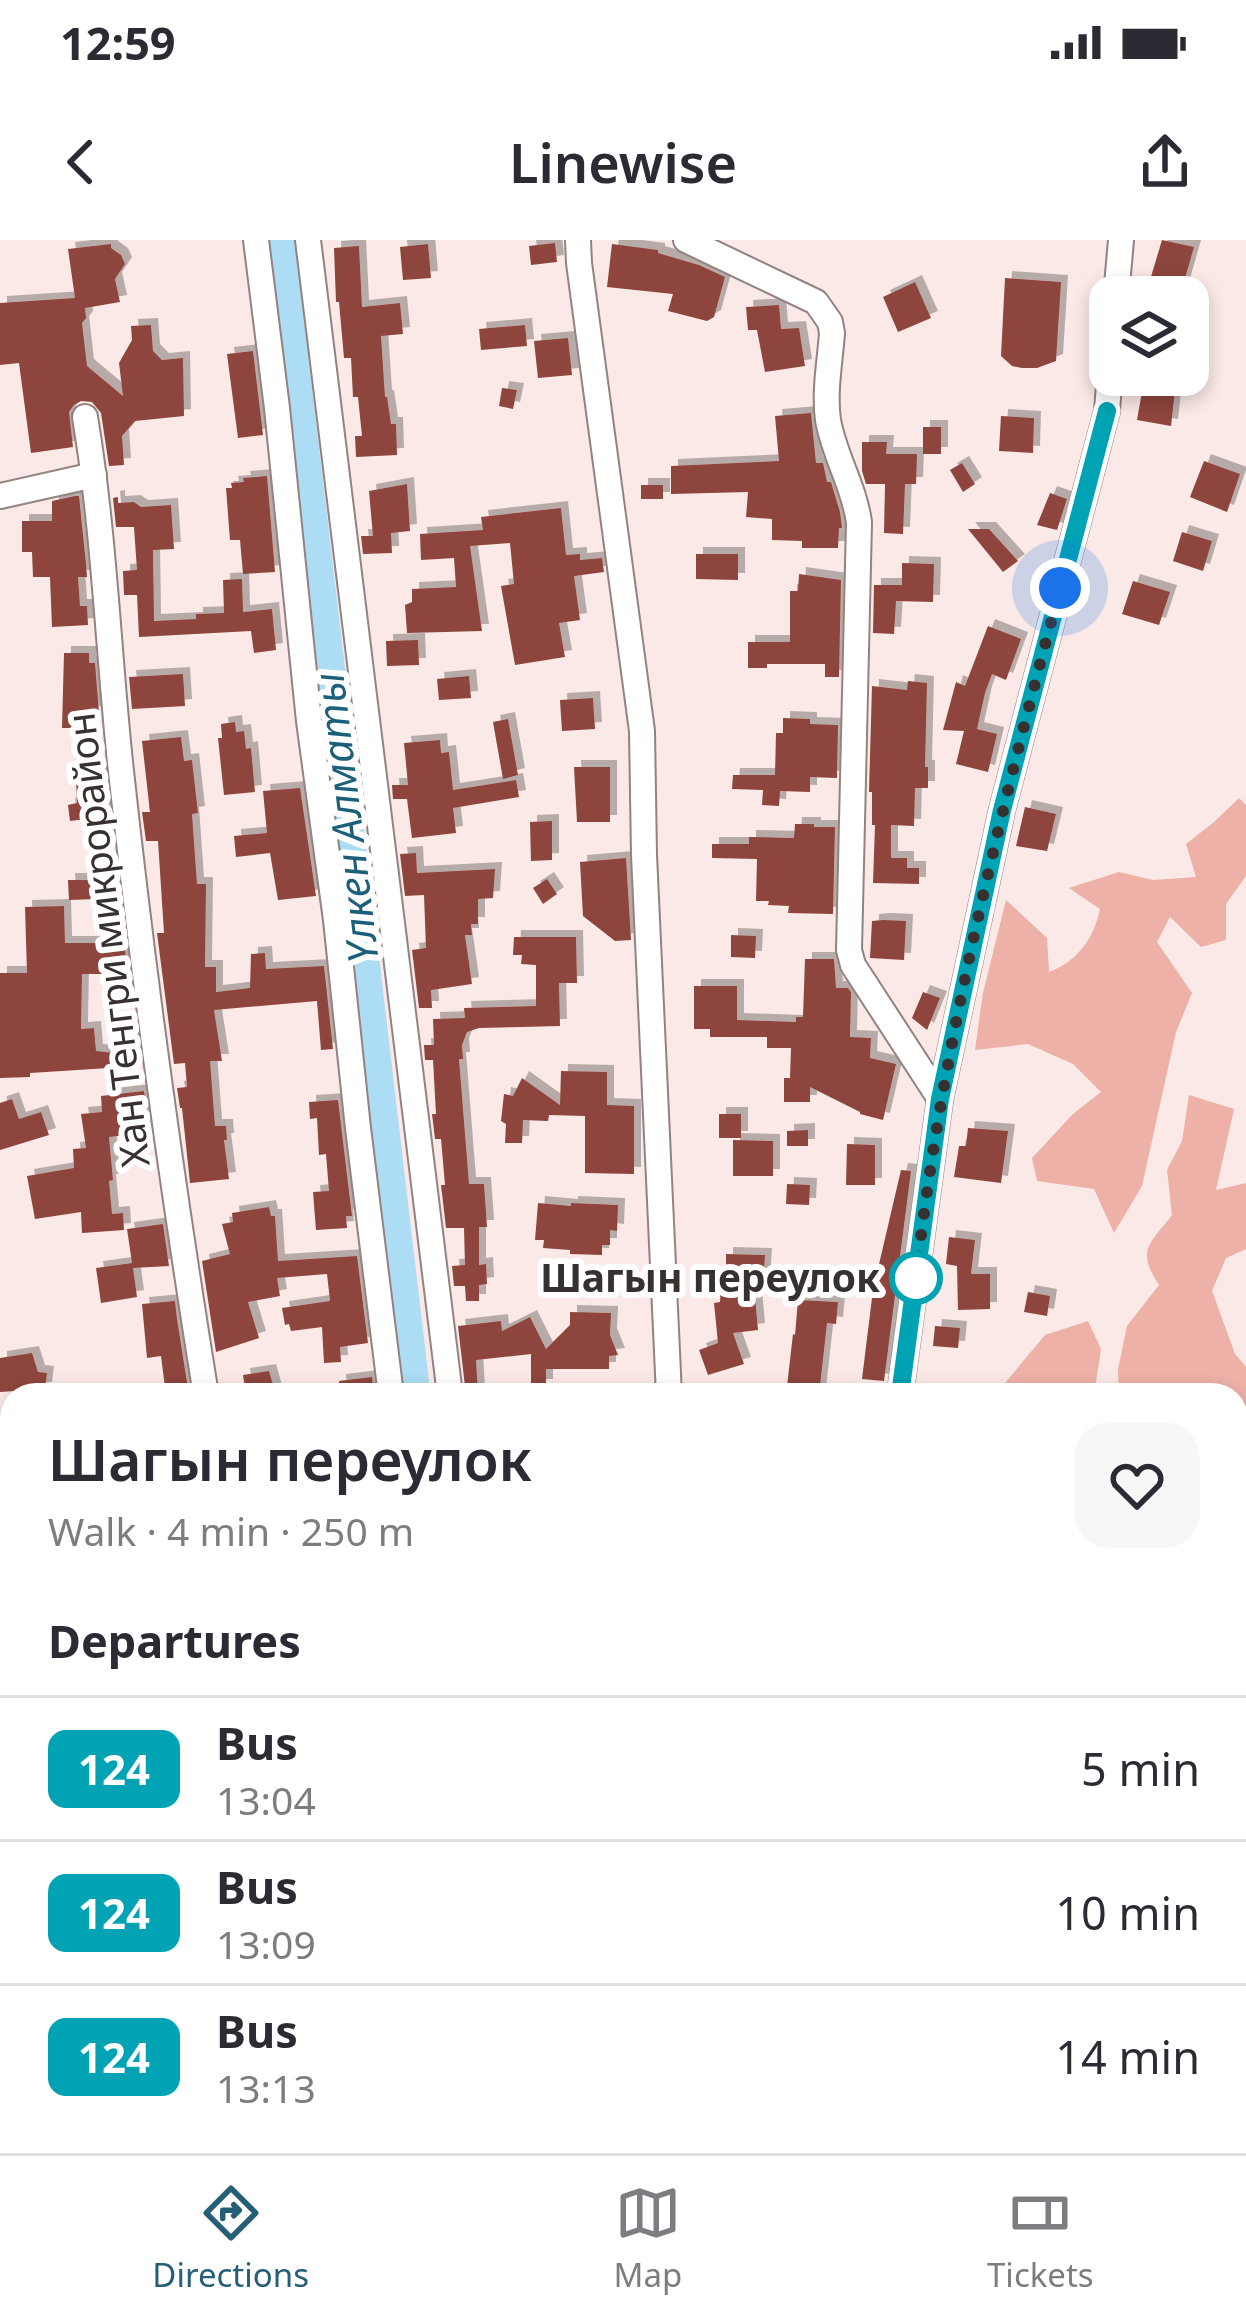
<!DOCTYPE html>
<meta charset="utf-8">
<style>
body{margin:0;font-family:"Noto Sans",sans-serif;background:#f7f7f7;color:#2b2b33;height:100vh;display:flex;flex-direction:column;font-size:45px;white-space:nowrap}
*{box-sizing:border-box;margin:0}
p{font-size:39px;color:#7c7c81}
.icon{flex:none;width:66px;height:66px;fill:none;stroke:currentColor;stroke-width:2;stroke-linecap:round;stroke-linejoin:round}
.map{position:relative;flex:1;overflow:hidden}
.side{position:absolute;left:0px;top:1143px;width:1248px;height:771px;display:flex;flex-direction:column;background:#fff;border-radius:36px 36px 0 0;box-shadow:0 6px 18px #0003}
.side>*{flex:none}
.badge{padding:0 24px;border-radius:18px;font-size:42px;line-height:78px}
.controls{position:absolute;left:1089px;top:36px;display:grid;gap:24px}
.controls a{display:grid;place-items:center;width:120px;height:120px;border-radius:24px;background:#fff;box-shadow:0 6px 18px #0003;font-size:60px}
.you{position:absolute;width:60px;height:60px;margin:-30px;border:9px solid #fff;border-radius:50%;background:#1a73e8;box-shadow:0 0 0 18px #1a73e833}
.map>.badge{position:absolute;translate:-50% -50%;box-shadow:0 0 0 6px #fff}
h2{padding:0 48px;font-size:45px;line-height:108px}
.round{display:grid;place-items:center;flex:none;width:126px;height:126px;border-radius:36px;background:#f7f7f7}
.summary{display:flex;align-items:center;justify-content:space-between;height:204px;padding:0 48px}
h1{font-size:57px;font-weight:600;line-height:90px}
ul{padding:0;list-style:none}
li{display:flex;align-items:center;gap:36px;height:144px;padding:0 48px;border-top:3px solid #e1e1e2}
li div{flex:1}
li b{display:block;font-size:45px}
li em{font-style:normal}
li .badge{min-width:132px;font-weight:700;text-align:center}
.status{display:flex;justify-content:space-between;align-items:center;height:84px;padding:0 60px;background:#fff;direction:ltr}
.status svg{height:33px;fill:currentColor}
header{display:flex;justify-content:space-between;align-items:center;height:156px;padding:0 48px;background:#fff;font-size:54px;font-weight:600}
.menu{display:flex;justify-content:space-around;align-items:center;height:168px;border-top:3px solid #e1e1e2;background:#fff;font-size:33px;color:#7c7c81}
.menu a{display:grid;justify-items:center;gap:6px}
.menu .current{color:#245e77}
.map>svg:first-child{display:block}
</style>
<div class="status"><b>12:59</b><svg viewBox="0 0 49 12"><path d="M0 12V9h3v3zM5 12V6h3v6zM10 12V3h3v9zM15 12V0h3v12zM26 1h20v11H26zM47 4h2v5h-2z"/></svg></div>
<header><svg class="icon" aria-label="back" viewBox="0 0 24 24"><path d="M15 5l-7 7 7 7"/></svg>Linewise<svg class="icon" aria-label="share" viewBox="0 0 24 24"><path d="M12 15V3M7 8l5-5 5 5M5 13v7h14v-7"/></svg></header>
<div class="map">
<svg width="1246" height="1913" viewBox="0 0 1246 1913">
<defs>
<filter id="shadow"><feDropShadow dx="7" dy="-7" stdDeviation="0" flood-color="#0004"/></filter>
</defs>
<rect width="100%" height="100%" fill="#fae9e6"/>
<g fill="#edb1a8">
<path d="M1239,558l7,7v71l-20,28v36l-25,7 -31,-30 -13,25 35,51 -16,39 -34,154 -28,47 -20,-44 -57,-8 -5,-23 41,-44 28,-22 -28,-28 -45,-20 -53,6 8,-57 23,-93 41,38 2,34c28,-10 45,-34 51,-63l-31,-21 50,-16 34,8 43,-3 -10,-33 28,-22z"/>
<path d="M1189,855l45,14 -18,81 30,-7v66l-20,9 -14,33 23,63 11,13v386l-10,-1v-357h-117l-1,-26 9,-43 32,-41c-23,-35 -10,-40 13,-70l-5,-45 15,-29z"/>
<path d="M1088,1081l13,28 -7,46h-86l-3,-12 40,-48z"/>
</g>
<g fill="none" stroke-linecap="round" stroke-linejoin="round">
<g stroke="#acddf5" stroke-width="33">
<path d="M278,0l136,1155"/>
<path d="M380,1913l2,-11"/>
</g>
</g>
<g fill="#8e453d" filter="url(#shadow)">
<path d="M1162,0l32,7 -12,42 -32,-9z"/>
<path d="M555,3l2,19 -26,3 -2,-19z"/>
<path d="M111,4v4l10,7 4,9 -10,15 5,23 -35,6 1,10 -4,5 5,43 36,30 -4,-33 13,-23 -1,-14 20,-1 2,26 9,9 21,-2 1,58 -49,5 -13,15 2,29 -15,1 -8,-53 -9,-11 -11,-1 -7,4 -5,7 4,35 -42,6 -12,-90 -19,2v-62l75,-5 -7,-49z"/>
<path d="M428,4l3,34 -28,2 -3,-33z"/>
<path d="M612,4l46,6v3l41,12 26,12 -11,40 -7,4 -39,-10 5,-17 -66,-7z"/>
<path d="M359,6l3,61 38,-4 3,31 -22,2 4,61h2l4,27h5l1,31 -41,2 -1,-21h7l-4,-39h-5l-2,-39h-7l-5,-56h-3l-2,-54z"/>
<path d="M1005,38l56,4 -5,79 -19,7h-15l-10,-2 -11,-10z"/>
<path d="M915,42l16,36 -33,14 -15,-35z"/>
<path d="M779,65l2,24 18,-1 6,38 -40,6 -8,-42h-9l-2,-23z"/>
<path d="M525,85l2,21 -46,4 -2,-21z"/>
<path d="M568,98l4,37 -34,3 -4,-37z"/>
<path d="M253,111l10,84 -25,3 -11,-84z"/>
<path d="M1143,146l32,4 -4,36 -34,-6z"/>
<path d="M502,148l15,2 -4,19 -14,-3z"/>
<path d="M811,173l5,50h7l4,19h4l9,30 2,16h-3l-1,20h-36v-7l-30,-1v-21l-26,-2 2,-25 -77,2v-28l108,-5 -4,-45z"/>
<path d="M1001,176l33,2 -1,35 -34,-2z"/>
<rect x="923" y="187" width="18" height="27"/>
<path d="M862,202h25l-1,12h31l-1,30h-11l-2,50 -19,-1 1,-49h-19l-4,-13z"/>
<path d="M1204,221l36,13 -13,38 -37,-15z"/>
<path d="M962,223l13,21 -12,8 -13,-22z"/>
<path d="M267,236l8,96 -32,2 -3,-34h-10l-4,-52h6l-1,-5 13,-1 -1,-4z"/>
<path d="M407,244l3,47 -19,2 1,20 -29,1 -2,-18h12l-4,-45z"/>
<rect x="641" y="245" width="22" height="14"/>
<path d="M1050,253l17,6 -10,31 -20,-5z"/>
<path d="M75,256h4l7,68 1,13h-9l2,29h7l1,19 -36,2 -2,-50h-17l-1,-25h-10v-31h30v-20z"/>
<path d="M118,257v6l16,-1 7,5 30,-2 3,44 -21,1 1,71 42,-2v-5l28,-1 -1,-33 19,-1 1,33 29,-3 4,41 -22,3 -3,-22 -112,6 -2,-42h-13l-1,-24 14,-1 -3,-43h-18l-3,-29z"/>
<path d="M561,268l5,47 14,-1v6l22,-2 2,14 -30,4 6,44 -21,3 6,34 -50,8 -14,-79 13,-2 -4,-41 -40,3 12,85 -75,2 -2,-28 7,-3v-13l44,-2 -2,-29 -33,2 -1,-26 63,-4 -2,-13z"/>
<path d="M968,289h21l29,32 -15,11z"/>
<path d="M1182,292l30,9 -9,30 -30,-10z"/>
<path d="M696,314h42v26l-42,-1z"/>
<path d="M902,323l32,1 -1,38 -37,-1 -2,33 -21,-1 1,-48h28z"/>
<path d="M799,334l42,6 -2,97h-14v-13h-58v4h-19v-26h42v-51h8z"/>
<path d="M1133,341l37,11 -11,33 -37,-11z"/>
<path d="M988,386l33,13 -15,41 -14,-6 -7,19 -8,36 20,5 -9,38 -32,-8 8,-33 -21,-1 13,-48 9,4z"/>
<path d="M418,400l1,25 -32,1 -1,-25z"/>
<path d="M64,413h25v10h6l4,50h-8l-2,40 3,-1 1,20h11l5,44 -39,5 -2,-16 9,-2 -3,-75h-12z"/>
<path d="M183,434l2,32 -53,3 -3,-32z"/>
<path d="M469,436l2,22 -32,2 -2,-21z"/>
<path d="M908,441l19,2 -2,84h3v21h-13l-1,38 -23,-1v33h16v10h12v16l-46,-1 2,-58h-3v-33h-3l3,-106 35,4z"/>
<path d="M593,458l2,31 -33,2 -2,-31z"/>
<path d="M783,478l27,1v5l28,1 -1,53 -27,-1v15l-30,-1 -1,15 -17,-1 1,-15 -31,-1 1,-14h42l1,-42h7z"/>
<path d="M508,479l10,56 -15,4 -10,-57z"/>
<path d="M235,482l1,10 8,-1 2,18 5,-1 4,44 -31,3 -6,-57h4l-1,-14z"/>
<path d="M181,497l3,24 8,-1 6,53 -6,1 5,70h9l-1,83h11v25l34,-4 1,-34 14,-1 1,16 58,-3 9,83 -12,1 -4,-49 -103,9 8,51h-12l5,65h11l1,14h-3l5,39 -39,4 -8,-75h-2l-3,-20 10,-1 -2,-24 -11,1 -17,-131h7l-6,-92h-12l-4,-29h8l-8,-71z"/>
<path d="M440,500l1,13 8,-1 4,38 63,-10 3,17 -66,11 3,25 -44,5 -5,-39h-14l-1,-14h16l-4,-42z"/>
<path d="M574,527h36v55h-33z"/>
<path d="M300,548l16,108 -38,4 -8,-47 -34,4 -2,-21 33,-3 -4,-42z"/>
<path d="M1025,567l31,7 -9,37 -31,-5z"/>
<path d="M552,581v39l-21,1 -1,-39z"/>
<path d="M795,584h19v3h21l-2,87 -45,-1 1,-7 -21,-1 1,-4h-13l1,-42 -45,-1v-14h37v-7l45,1z"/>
<path d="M416,613l1,20 78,-4 -2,29 -15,1v25h-7l1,11h-7l7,49 -41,6 1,18h-13l-7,-58 14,-2 -2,-53 -19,1 -5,-42z"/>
<path d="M626,618l5,82 -16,1 -32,-25 -3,-54z"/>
<path d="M547,639l10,15 -14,10 -10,-16z"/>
<path d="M68,640h30v19l-29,1z"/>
<path d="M64,666l1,37h45v-10h13l5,41h-46l-1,55 13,-1 2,23 36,4 -4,-21 8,-2 4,34 -110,7v4l-30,1v-105h27l-2,-66z"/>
<path d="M883,680l23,1 -2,39 -34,-2 2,-37z"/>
<path d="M731,695l25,1 -1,22 -24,-1z"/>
<path d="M514,697h62l1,46h-18l1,43 -81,2 -12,4 -5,13 1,14h-4l10,125h15l3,43h-8v38l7,-1 1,20 -8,1v16h-13l-1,-15h-11l-2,-20 13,-1 -1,-37h-18l-5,-43h4l-4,-46h-6l-3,-25h4l-3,-54h-8l-1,-15h10l-1,-26 32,-1 -1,-10 72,-2v-41l-15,-1 1,-9h-9z"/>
<path d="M805,719h29l2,29h12l3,4 -1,45 21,1 -1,20 26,6 -13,56 -23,-6v-2l-50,-25v15h-26v-24h6l1,-30h-24v-11h-57v-8h-16v-43h43v34l59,2v-5h7z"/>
<path d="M923,752l17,6 -13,32 -15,-12z"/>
<path d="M561,831l46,1v33l27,1v68l-49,-1v-57l-36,-1 -1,6 -25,-1 -1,23h-17l1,-19 -5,-3 3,-27 9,2 9,-18 38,27z"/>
<path d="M144,851l4,28h-6l2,14 -35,4 4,43 -4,1 3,33 11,-1 1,17 -42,3 -1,-21 -46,7 -8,-43 47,-8 -1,-19 13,-1 -5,-34 21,-2 -1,-16z"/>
<path d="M12,859l7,20 22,-7 8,23 -49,15v-47z"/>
<path d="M338,860l14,116h-6l1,12 -31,2 -3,-38 16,-1 -3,-37 -7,1 -2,-37 -7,1 -1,-17z"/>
<rect x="719" y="874" width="22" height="24"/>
<path d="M968,888l40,3 -7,52 -47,-6 5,-31h7z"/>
<path d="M808,890v16h-21v-15z"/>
<path d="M733,900l40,1v35h-40z"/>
<path d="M847,904l28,1v40h-29z"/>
<path d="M901,930l10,1 -27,210 -22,-2 11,-89z"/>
<path d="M787,944l23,1 -1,20 -23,-1z"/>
<path d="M538,963l33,3v-3l47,2 -1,26 -7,-1v15h-8v10l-32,-1v-4l-27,-2 1,-8h-9z"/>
<path d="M269,967l2,9h4l3,45 79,-5 11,87 -28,4 1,15 -17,1 -2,-36 -31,4 -2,-7 -4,1 -3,-17 48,-7 -3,-27 -50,4 3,18 -32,6 11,36 -43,14 -14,-91 28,-7 -8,-30 11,-2 -1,-9z"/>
<path d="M163,984l6,42 -36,2 4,29 -36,6 -5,-35 36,-5 -5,-34z"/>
<path d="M949,997l26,3 -4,34h19v35l-32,1 -1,-44 -11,-2z"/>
<path d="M726,1014l39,1 -2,31h-9l4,44 -25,3 11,31 -36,11 -9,-25 19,-7 -4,-40 6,-1 2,-35h4z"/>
<path d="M1028,1052l22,4 -3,20 -23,-4z"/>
<path d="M798,1060l40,2 -2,22 -9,-1 -8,72h-33l7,-61 2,1z"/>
<path d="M175,1061l2,18 12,76h-23l-5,-39 -14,2 -5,-54z"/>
<path d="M570,1072l41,1 -1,22 8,20 -9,1v13h-63v17h-15v-32l-55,6 2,34 -12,1 -8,-69 43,-5 1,10 28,-14 16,32 24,-24z"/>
<path d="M935,1086l25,2 -2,20 -25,-2z"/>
<path d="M32,1113l6,19 9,1 -2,16 -45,3v-34z"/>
<path d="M269,1131l6,21 -29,3 -3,-20z"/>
<path d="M372,1137l2,18h-34l-1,-14z"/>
</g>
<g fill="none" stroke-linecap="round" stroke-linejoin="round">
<defs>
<g id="minor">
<path d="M256,0l21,168 32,313 27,199 22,208 33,267"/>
<path d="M308,0l142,1155"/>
<path d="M578,0l1,23 63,468 2,124 25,540"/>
<path d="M686,0l130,62 14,20 2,11c-2,28 -8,59 -4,87 6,35 26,66 31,102l-10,428 4,15 87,134"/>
<path d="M1116,57l5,-57"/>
<path d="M85,177c19,114 23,230 35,345 23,212 52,423 86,633"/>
<path d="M0,256l94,-21"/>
<path d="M900,1155l40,-296 62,-289 105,-399 3,-40"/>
<path d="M0,1662l3,140 10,111"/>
<path d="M941,1902l11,11"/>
<path d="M122,1913l1,-11"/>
<path d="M314,1913l1,-11"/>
<path d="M821,1913l3,-11"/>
</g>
</defs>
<use href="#minor" stroke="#928380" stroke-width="28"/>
<use href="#minor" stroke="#fff" stroke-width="24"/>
</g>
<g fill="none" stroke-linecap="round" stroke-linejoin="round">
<defs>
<path id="line" d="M900,1155l40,-296 62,-289 105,-399"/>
</defs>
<use href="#line" stroke="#fff" stroke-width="27"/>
<use href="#line" stroke="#00a3b4" stroke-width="18"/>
<path stroke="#373030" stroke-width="12" stroke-dasharray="0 21.6" d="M916,1038c26,-234 84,-463 144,-690"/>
</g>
<circle fill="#fff" stroke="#00a3b4" stroke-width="6" cx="916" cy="1038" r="24"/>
<g text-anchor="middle" stroke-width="12" stroke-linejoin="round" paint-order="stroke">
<g font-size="39" fill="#373030" stroke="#fff">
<text transform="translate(108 700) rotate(-97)" y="14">Хан Тенгри микрорайон</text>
</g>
<g font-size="39" font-weight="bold" fill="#373030" stroke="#fff" text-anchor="end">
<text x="880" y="1052">Шагын переулок</text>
</g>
<g font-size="42" font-style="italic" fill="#1c5f7a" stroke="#fff">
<text transform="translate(346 578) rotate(-97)" y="15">Үлкен Алматы</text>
</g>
</g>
</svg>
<div class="controls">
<a><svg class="icon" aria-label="layers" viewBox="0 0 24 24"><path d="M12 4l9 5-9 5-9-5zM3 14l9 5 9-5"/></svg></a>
</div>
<div class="you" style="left:1060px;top:348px"></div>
<section class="side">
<div class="summary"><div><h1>Шагын переулок</h1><p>Walk · 4 min · 250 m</p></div><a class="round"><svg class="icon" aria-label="heart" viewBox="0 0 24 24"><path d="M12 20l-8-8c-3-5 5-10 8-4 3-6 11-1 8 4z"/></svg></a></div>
<h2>Departures</h2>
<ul>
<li><span class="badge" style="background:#00a3b4;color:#fff">124</span><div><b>Bus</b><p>13:04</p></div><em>5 min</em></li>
<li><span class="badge" style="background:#00a3b4;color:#fff">124</span><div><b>Bus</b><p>13:09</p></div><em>10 min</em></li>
<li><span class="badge" style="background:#00a3b4;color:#fff">124</span><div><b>Bus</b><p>13:13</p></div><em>14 min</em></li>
</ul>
</section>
</div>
<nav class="menu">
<a class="current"><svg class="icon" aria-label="directions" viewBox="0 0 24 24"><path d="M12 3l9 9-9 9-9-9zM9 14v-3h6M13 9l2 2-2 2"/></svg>Directions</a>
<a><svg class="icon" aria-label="map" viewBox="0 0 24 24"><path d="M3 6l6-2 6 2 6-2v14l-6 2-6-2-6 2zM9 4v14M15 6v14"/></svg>Map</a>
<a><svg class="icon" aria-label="tickets" viewBox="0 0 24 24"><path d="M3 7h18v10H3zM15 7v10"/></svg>Tickets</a>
</nav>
